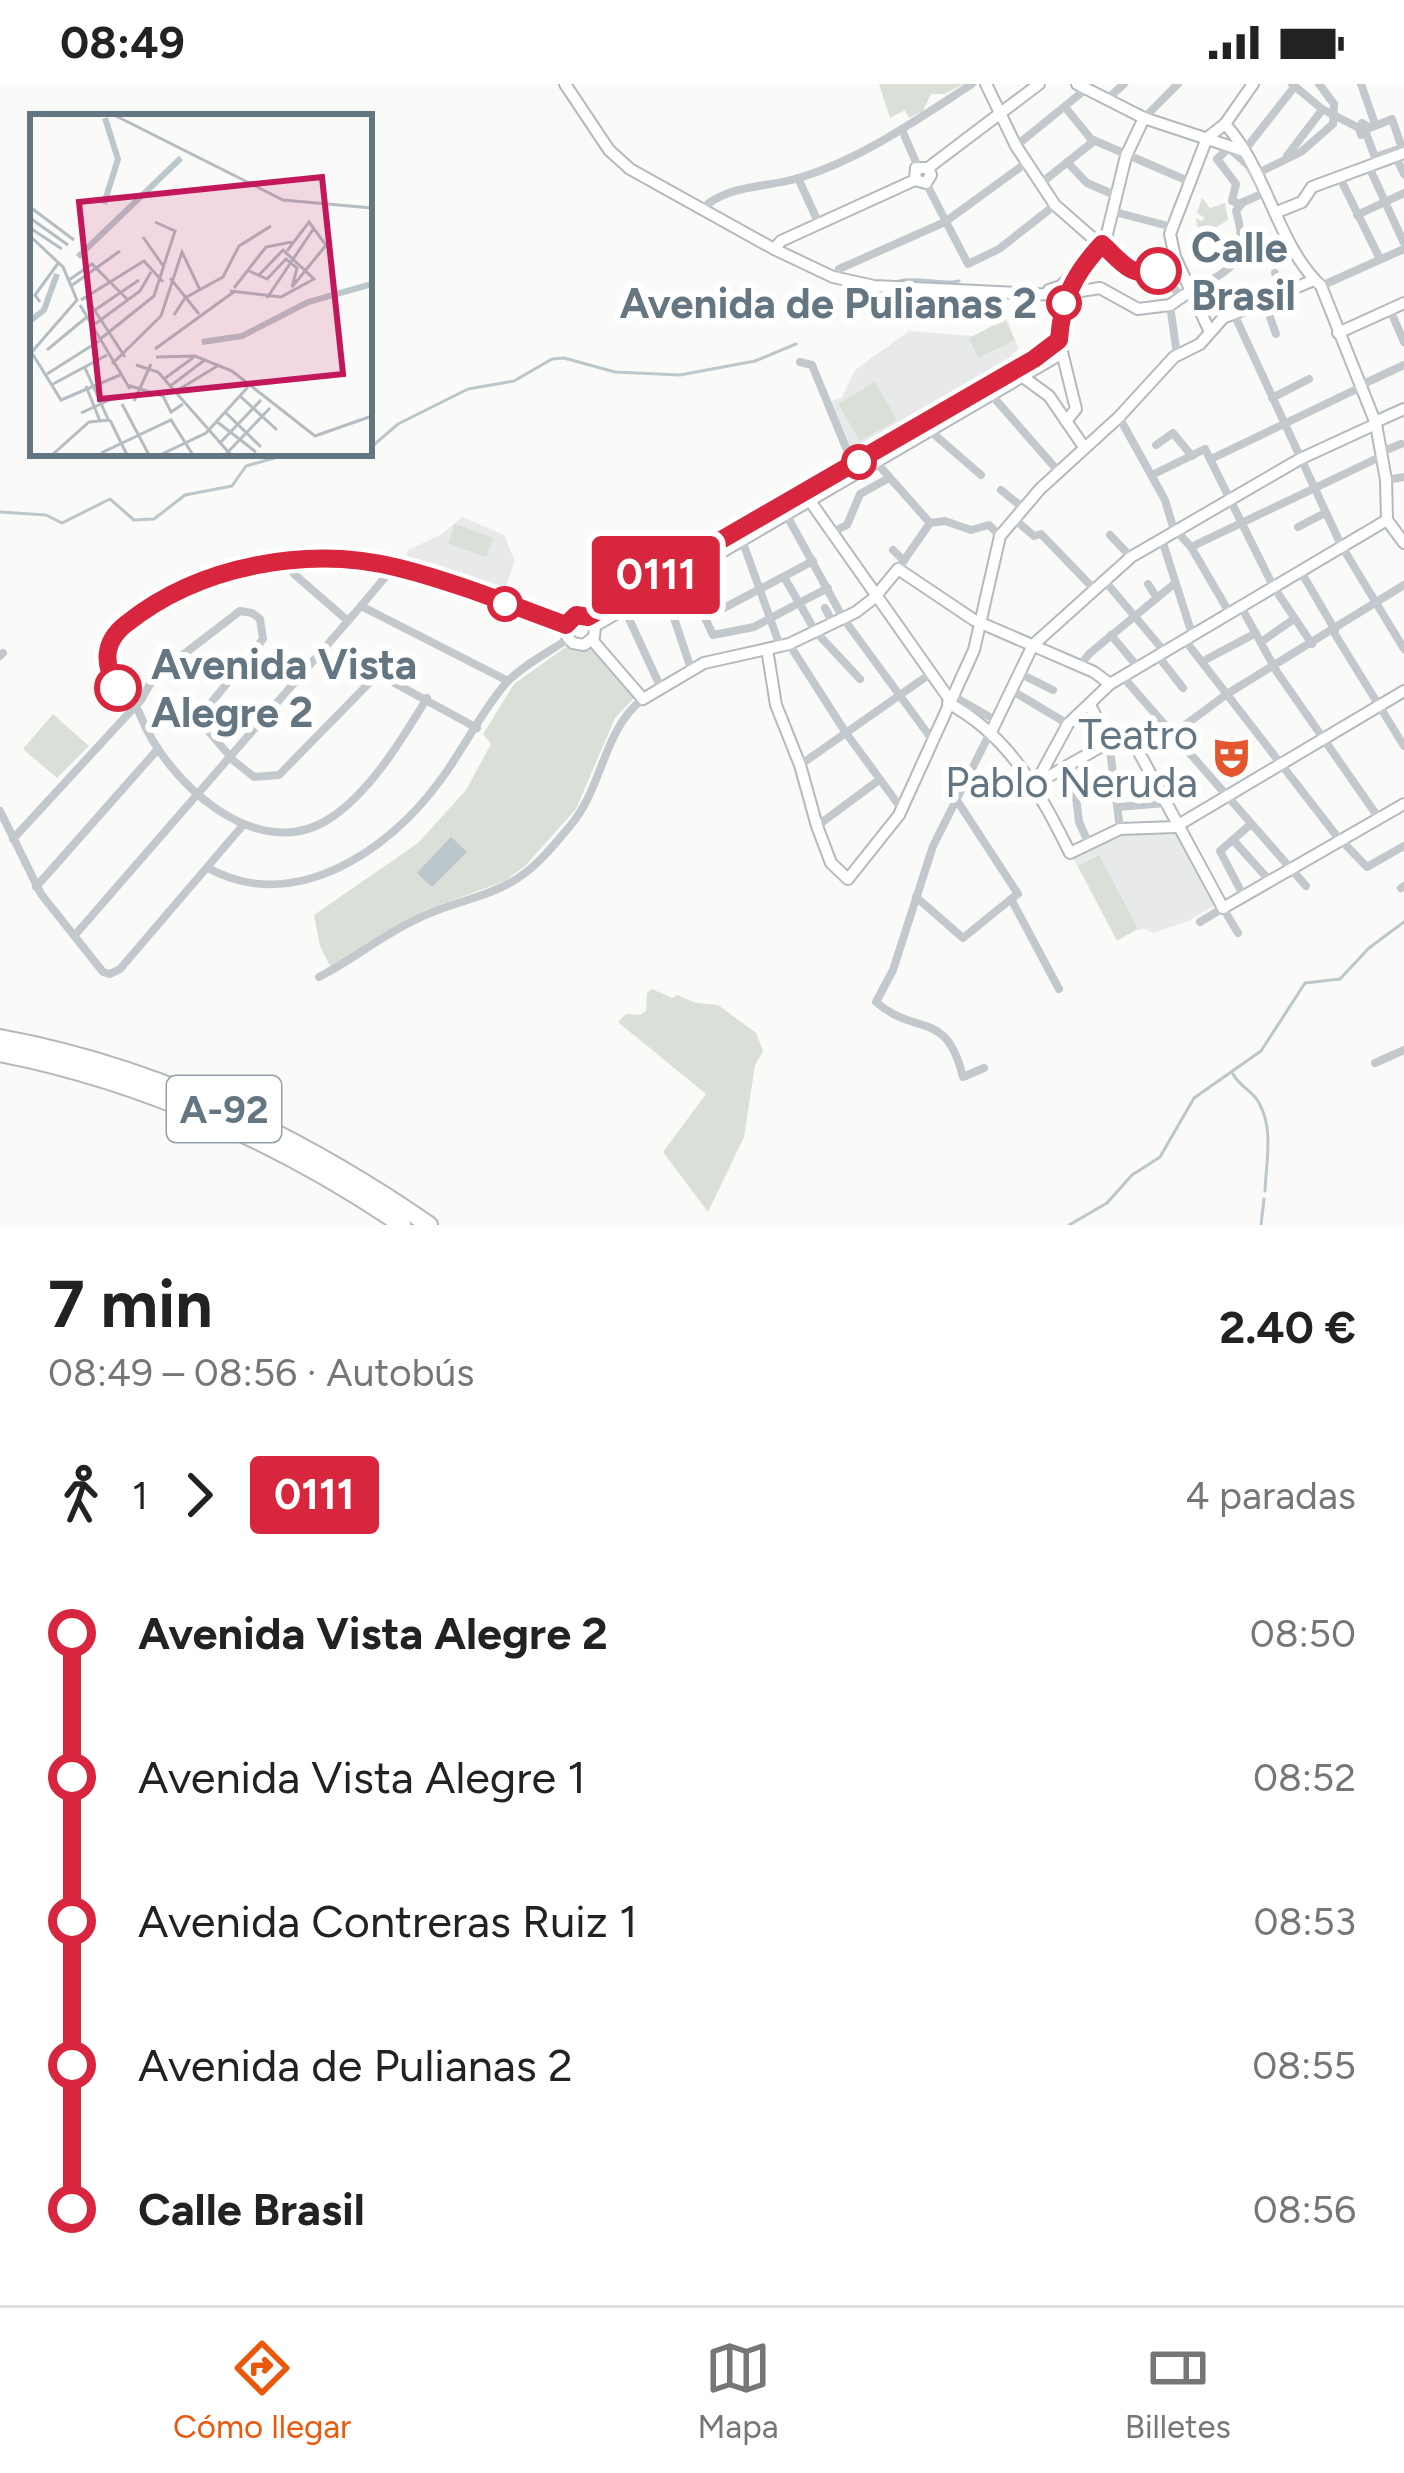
<!DOCTYPE html>
<html lang="es">
<meta charset="utf-8">
<style>
body{margin:0;font-family:Figtree,sans-serif;background:#f2f2f2;color:#222;height:100vh;display:flex;flex-direction:column;font-size:45px;white-space:nowrap}
*{box-sizing:border-box;margin:0}
p{font-size:39px;color:#767676}
.icon{flex:none;width:66px;height:66px;fill:none;stroke:currentColor;stroke-width:2;stroke-linecap:round;stroke-linejoin:round}
.map{position:relative;height:1141px;overflow:hidden}
.panel{display:flex;flex-direction:column;background:#fff;flex:1}
.panel>*{flex:none}
.badge{padding:0 24px;border-radius:9px;font-size:42px;line-height:78px}
.map>.badge{position:absolute;translate:-50% -50%;box-shadow:0 0 0 6px #fff}
.legs{display:flex;align-items:center;gap:18px;height:132px;padding:0 48px;font-size:39px}
.legs p{margin-inline-start:auto}
.headline{display:flex;align-items:center;justify-content:space-between;height:204px;padding:0 48px}
h1{font-size:66px;font-weight:700;line-height:90px}
ul{padding:0 48px;list-style:none}
li{display:flex;align-items:center;gap:42px;height:144px;font-size:45px}
li i{display:grid;place-items:center;width:18px;height:100%;margin:0 15px;background:currentColor}
li i::after{content:'';width:30px;height:30px;margin:-15px;border:9px solid;border-radius:50%;background:#fff}
li p{margin-inline-start:auto}
li:first-child i{background:linear-gradient(#0000 50%,currentColor 0)}
li:last-child i{background:linear-gradient(currentColor 50%,#0000 0)}
.status{display:flex;justify-content:space-between;align-items:center;height:84px;padding:0 60px;background:#fff;direction:ltr}
.status svg{height:33px;fill:currentColor}
.menu{display:flex;justify-content:space-around;align-items:center;height:168px;border-top:3px solid #e0e0e0;background:#fff;font-size:33px;color:#767676}
.menu a{display:grid;justify-items:center;gap:6px}
.menu .active{color:#ea580c}
.map>svg:first-child{display:block}
</style>
<div class="status"><b>08:49</b><svg viewBox="0 0 49 12"><path d="M0 12V9h3v3zM5 12V6h3v6zM10 12V3h3v9zM15 12V0h3v12zM26 1h20v11H26zM47 4h2v5h-2z"/></svg></div>
<div class="map">
<svg width="1404" height="1141" viewBox="0 0 1404 1141">
<rect width="100%" height="100%" fill="#fafaf8"/>
<g fill="#e8e9e9">
<path d="M1006,234l13,31 -7,5 5,10 -163,96 -26,-57 14,-6 13,-27 54,-39 65,5z"/>
<path d="M462,433l42,18 11,26 -12,33 -19,-10 -78,-28 2,-6 34,-16z"/>
<path d="M1175,749l40,72 -27,16 -35,12 -7,-4 -10,1 -19,11 -44,-83 52,-24z"/>
</g>
<g fill="#dadfd7">
<path d="M879,0h85l-20,10h-13l-8,17 -14,7 -4,-8 -15,8z"/>
<path d="M1202,114l8,10 15,-5 3,17 -18,11h-12l-2,-13 5,3 4,-3 -8,-5z"/>
<path d="M1005,236l10,20 -37,18 -9,-20z"/>
<path d="M875,298l22,38 -37,21 -22,-37z"/>
<path d="M455,440l38,14 -7,19 -38,-14z"/>
<path d="M566,563l14,5 14,-5 40,46 -1,6 -18,19 -39,91 -50,56 -21,16 -79,29 -95,58 -11,-22 -6,-31 104,-72 48,-53 25,-46 -8,-10 31,-50z"/>
<path d="M53,630l36,32 -32,32 -34,-29z"/>
<path d="M1099,771l39,74 -21,11 -39,-74z"/>
<path d="M652,905l20,9 5,-3 19,8 22,2 38,28 7,18 -8,14 -11,72 -36,75 -45,-60 43,-58 -88,-72 8,-8 14,1 6,-4 1,-18z"/>
</g>
<path fill="#bbc7cb" d="M451,753l16,15 -35,35 -15,-14z"/>
<g fill="none" stroke-linecap="round" stroke-linejoin="round">
<g stroke="#bbc7cb" stroke-width="3">
<path d="M899,197c20,-5 40,4 60,0"/>
<path d="M369,365l29,-25 70,-35 46,-8 38,-22 12,-1 51,14 65,3 75,-14 41,-17"/>
<path d="M360,369h3"/>
<path d="M0,428l46,3 16,8 48,-24 24,21 20,-1 31,-24 47,-9 14,-20 46,-13"/>
<path d="M1233,990c7,13 20,17 26,29 15,26 7,59 6,88"/>
<path d="M1069,1141l38,-22 25,-28 28,-18 34,-59 67,-47 44,-68 35,-4 29,-31 35,-26"/>
<path d="M1261,1141l3,-26"/>
</g>
<defs>
<g id="secondary">
<path d="M565,0l44,66 21,19 144,80 59,28 41,9 182,9"/>
<path d="M986,0l30,62 39,59 74,65 21,3 27,-12"/>
<path d="M1077,0l67,34 100,33"/>
<path d="M1225,40c42,46 52,121 96,162l55,138 10,56 1,40 17,23"/>
<path d="M915,96l1,-12h12l111,-84"/>
<path d="M1277,128l25,-10 10,-15 92,-34"/>
<path d="M774,165l7,-8 134,-61 11,3 5,-8 -3,-7"/>
<path d="M1057,204l2,52 17,69 -10,12"/>
<path d="M1049,206l12,-4 45,-48 20,-82 18,-38"/>
<path d="M1068,209l32,-5 38,21 32,-4 22,-15"/>
<path d="M1210,248l-35,-75 -5,-23 37,-96 18,-14 28,-40"/>
<path d="M1338,249l66,-30"/>
<path d="M1023,293l26,19 35,51"/>
<path d="M1375,338l29,-13"/>
<path d="M810,417l140,199"/>
<path d="M595,542l-1,11 -10,8 -11,-2c-10,-8 -10,-19 0,-27l23,-3 63,-40 266,-148 134,-85"/>
<path d="M595,542l466,-272"/>
<path d="M592,556l51,59 61,-36 85,-19 67,-32 18,-14 24,-29 76,51 120,52 16,12"/>
<path d="M767,565l9,56 24,60 17,61 14,37 17,16 51,-64 75,-165 26,-114 40,-47 79,-72 55,-60 26,-13 23,-26 91,-38"/>
<path d="M948,619c62,33 92,90 122,150l50,-24 55,-2 229,-136"/>
<path d="M1090,621l19,37"/>
<path d="M991,648l42,-87 98,-88 169,-98 76,-35"/>
<path d="M1109,658l26,3 88,163 181,-104"/>
<path d="M1039,698l70,-40"/>
<path d="M1036,699l32,-59 42,-40 277,-164"/>
</g>
<g id="highway">
<path d="M0,954c154,28 300,98 429,187"/>
<path d="M0,969c143,28 282,90 402,172"/>
</g>
</defs>
<use href="#secondary" stroke="#b3babf" stroke-width="14"/>
<use href="#highway" stroke="#b4b9bd" stroke-width="20"/>
<g stroke="#c3c8cc" stroke-width="8">
<path d="M1292,0l30,25 37,19 2,7"/>
<path d="M1361,0l14,40"/>
<path d="M1107,15l17,-15"/>
<path d="M1065,23l26,32 97,42"/>
<path d="M1144,34l34,-34"/>
<path d="M1392,35l10,29 -27,9 -13,-34 8,5z"/>
<path d="M902,46l16,37"/>
<path d="M1016,62l70,-57"/>
<path d="M1229,64l20,18 15,27 -25,11 -7,-3 4,-17 -19,-25z"/>
<path d="M1244,67l51,-65"/>
<path d="M1395,71l9,19"/>
<path d="M1287,72l35,-46"/>
<path d="M1067,78l20,21 30,13"/>
<path d="M1369,83l35,76"/>
<path d="M1258,89l43,-21 32,-28 1,-20 -15,-20"/>
<path d="M1339,92l41,83"/>
<path d="M798,94l21,46"/>
<path d="M926,99l42,81 31,-15 56,-44"/>
<path d="M1040,100l54,-43"/>
<path d="M702,125c26,-25 64,-21 97,-31 63,-19 119,-59 173,-94"/>
<path d="M1115,128l57,15"/>
<path d="M1357,131l47,-22"/>
<path d="M839,185l106,-47 81,-59"/>
<path d="M1181,188l-11,13 12,11"/>
<path d="M1275,189l9,20"/>
<path d="M1321,202l83,-37"/>
<path d="M1192,206c42,-21 58,-30 44,-79l7,-9"/>
<path d="M1265,219l11,31"/>
<path d="M1170,221l7,50"/>
<path d="M1390,226l14,32"/>
<path d="M1234,230l107,231 63,104"/>
<path d="M917,232l59,-4 10,-11v-9"/>
<path d="M800,278l12,3 41,100"/>
<path d="M1361,301l43,-20"/>
<path d="M988,307l70,80"/>
<path d="M1272,314l37,-19"/>
<path d="M1119,333l46,83 8,27 18,20 38,65"/>
<path d="M928,345l53,46"/>
<path d="M1156,361l17,-12 19,23"/>
<path d="M1381,368l20,-8"/>
<path d="M1211,375l150,-72"/>
<path d="M876,378l54,61"/>
<path d="M1152,391l53,-26 68,137 39,58"/>
<path d="M1386,396l18,-3"/>
<path d="M1001,406l22,18"/>
<path d="M786,430l57,104 88,120"/>
<path d="M1013,434l21,18 7,-2 53,55"/>
<path d="M930,439l15,-2 26,9 18,-5 11,11"/>
<path d="M1298,443l27,-14"/>
<path d="M830,449l17,-8 13,-31 29,-16"/>
<path d="M1110,451l21,22"/>
<path d="M742,456l38,106"/>
<path d="M1162,456l30,94"/>
<path d="M1191,463l191,-91"/>
<path d="M893,466l11,11"/>
<path d="M288,478l6,12 54,47"/>
<path d="M898,485l32,-46"/>
<path d="M1300,486l35,60"/>
<path d="M659,489l32,96"/>
<path d="M784,493l14,24"/>
<path d="M1104,496l60,71"/>
<path d="M1148,500l9,14"/>
<path d="M801,518l27,-14"/>
<path d="M797,520l-43,23 -41,8 -8,-17 108,-57"/>
<path d="M1240,521l37,67 101,145"/>
<path d="M361,522l147,75"/>
<path d="M801,522l14,25 45,48"/>
<path d="M624,524l37,80"/>
<path d="M825,524l8,15"/>
<path d="M1333,547l71,115"/>
<path d="M1111,551l26,31"/>
<path d="M1184,555l152,196 31,32 37,-21"/>
<path d="M1261,558l33,-23"/>
<path d="M789,560l57,89 55,75"/>
<path d="M0,572l3,-3"/>
<path d="M1158,572l25,32"/>
<path d="M1207,575l49,-26"/>
<path d="M1080,581l10,-12 84,-69"/>
<path d="M1019,589l34,17"/>
<path d="M1123,593l183,209"/>
<path d="M1011,606l57,34"/>
<path d="M953,612l35,20"/>
<path d="M427,614c-24,40 -58,96 -98,121 -73,47 -163,-39 -188,-102 -12,-31 -36,-31 -33,-72 16,-28 52,-47 81,-59 141,-57 244,-8 377,39"/>
<path d="M1109,658l11,87"/>
<path d="M1135,661l38,-11 54,-40 177,-109"/>
<path d="M1072,680l7,58 10,22"/>
<path d="M800,681l130,-91"/>
<path d="M958,718l60,92 -7,5 48,90"/>
<path d="M1118,723l48,-4"/>
<path d="M0,727l41,83 62,78 7,2 10,-5 124,-145"/>
<path d="M817,742l62,-46"/>
<path d="M13,755l128,-139 13,-23 86,-66 12,2 8,6 3,20 -65,80 36,42 20,16 25,-2 99,-101 99,54"/>
<path d="M1233,756l36,40"/>
<path d="M208,784c85,47 180,-16 231,-86 24,-31 42,-71 68,-100 16,-17 42,-30 61,-43"/>
<path d="M36,803l122,-138"/>
<path d="M1401,804l3,-2"/>
<path d="M1243,811l-23,-44 31,-27"/>
<path d="M916,813l47,41 48,-39"/>
<path d="M1200,838l23,-14 15,25"/>
<path d="M75,851l286,-329 26,-31 2,-9"/>
<path d="M319,893c34,-17 62,-41 96,-57 32,-17 73,-22 103,-42 20,-13 37,-34 52,-52 33,-38 33,-97 73,-127"/>
<path d="M1375,979l29,-13"/>
<path d="M984,984l-21,9c-17,-69 -45,-39 -87,-75l17,-32 40,-124 57,-113"/>
</g>
<use href="#secondary" stroke="#fff" stroke-width="10"/>
<use href="#highway" stroke="#fff" stroke-width="16"/>
</g>
<g fill="none" stroke-linecap="round" stroke-linejoin="round">
<defs>
<path id="line-1" d="M118,604c-16,-24 -14,-47 8,-64 73,-59 183,-79 273,-56 56,14 112,37 167,57l10,-10 12,2 446,-258 25,-19c3,-41 14,-65 43,-96 19,17 29,35 56,27"/>
</defs>
<use href="#line-1" stroke="#fff" stroke-width="27"/>
<use href="#line-1" stroke="#d7263d" stroke-width="18"/>
</g>
<defs>
<symbol id="theatre-bare" viewBox="-9 -9 18 18"><path d="M-5-5.5Q0-4 5-5.5V0Q5 5 0 6Q-5 5-5 0ZM-3.3-2.5H-1v1.5H-3.3ZM1-2.5H3.3v1.5H1ZM-2.8 1Q0 5.5 2.8 1Z" fill="#e4572e" stroke="#fff" stroke-width="2.5" paint-order="stroke"/></symbol>
</defs>
<g fill-rule="evenodd">
<use href="#theatre-bare" x="1202" y="644" width="59" height="59"/>
</g>
<g fill="#fff" stroke="#d7263d" stroke-width="6">
<circle cx="1158" cy="187" r="21"/>
<circle cx="1064" cy="219" r="15"/>
<circle cx="859" cy="378" r="15"/>
<circle cx="505" cy="520" r="15"/>
<circle cx="118" cy="604" r="21"/>
</g>
<g text-anchor="middle" stroke-width="12" stroke-linejoin="round" paint-order="stroke">
<rect fill="#fff" stroke="#939fa8" stroke-width="3" x="167" y="992" width="114" height="66" rx="9"/>
<g font-size="39" font-weight="bold" fill="#657683">
<text x="224" y="1039">A-92</text>
</g>
<g font-size="42" font-weight="bold" fill="#657683" stroke="#fff" text-anchor="start">
<text x="1191" y="178">Calle<tspan x="1191" dy="48">Brasil</tspan></text>
<text x="1037" y="234" text-anchor="end">Avenida de Pulianas 2</text>
<text x="151" y="595">Avenida Vista<tspan x="151" dy="48">Alegre 2</tspan></text>
</g>
<g font-size="42" fill="#657683" stroke="#fff" text-anchor="end">
<text x="1198" y="665">Teatro<tspan x="1198" dy="48">Pablo Neruda</tspan></text>
</g>
</g>
<g transform="translate(30 30)">
<rect width="342" height="342" fill="#fafaf8"/>
<path fill="none" stroke="#bbc7cb" stroke-width="6" d="M74,90l14,-45 -13,-41M48,143l103,-99M0,207l14,-11 13,-36M172,228l40,-6 66,-34 64,-18"/>
<path fill="none" stroke="#b5bdc2" stroke-width="3" d="M84,1l169,85 89,8M0,93l44,33M0,104l38,27M0,114l32,21M0,122l33,31 14,33 -47,54M113,123l21,30M257,137l22,-29 22,30 1,24M219,157l18,8 19,-20 11,9 -5,19 35,-43M140,164l29,36M39,166l23,-16 36,36M41,172l49,-35M204,174l32,-41 26,-5M200,177l51,6 33,-18 -31,-29 -25,26M56,183l39,60M237,184l47,-70M51,186l63,-39 19,21M10,188l-5,-7 24,-33M50,191l50,84M62,198l47,-32M144,201l11,-17 38,-21 16,-31 32,-20M65,210l45,-33 11,-19M69,226l55,-44 21,-65 -20,-9M125,235l80,-58M17,236l41,-34M2,239l29,47 59,-25M126,243l39,-1 37,15 83,65 57,-20M82,250l49,-48 21,-64 18,38M106,251l22,7 73,83M55,254l23,51M17,260l52,-33M134,265l30,-22M23,270l54,-29M97,271l36,11 8,16 12,-8M56,272l14,35M139,273l37,-28M143,279l46,-28M210,282l37,34M104,287l17,-37M92,290l27,51M195,298l36,35M51,299l33,-15M80,306l17,35M186,307l40,31M189,330l42,-44M71,339l70,-33 22,35M22,341l37,-33 21,-2M130,341l46,-22 42,-46M195,341l45,-47"/>
<path fill="#c2185b" fill-opacity="0.15" stroke="#c2185b" stroke-width="6" d="M292,63l21,197 -243,25 -21,-197z"/>
<rect width="342" height="342" fill="none" stroke="#657683" stroke-width="6"/>
</g>
</svg>
<b class="badge" style="left:656px;top:491px;background:#d7263d;color:#fff">0111</b>
</div>
<section class="panel">
<div class="headline"><div><h1>7 min</h1><p>08:49 – 08:56 · Autobús</p></div><b>2.40 €</b></div>
<div class="legs"><svg class="icon" aria-label="walk" viewBox="0 0 24 24"><circle cx="13" cy="4" r="2"/><path d="M13 8l-2 6 4 7M11 14l-3 7M7 12l3-4h3l4 4"/></svg>1<svg class="icon" aria-label="forward" viewBox="0 0 24 24"><path d="M9 5l7 7-7 7"/></svg><b class="badge" style="background:#d7263d;color:#fff">0111</b><p>4 paradas</p></div>
<ul>
<li><i style="color:#d7263d"></i><b>Avenida Vista Alegre 2</b><p>08:50</p></li>
<li><i style="color:#d7263d"></i><span>Avenida Vista Alegre 1</span><p>08:52</p></li>
<li><i style="color:#d7263d"></i><span>Avenida Contreras Ruiz 1</span><p>08:53</p></li>
<li><i style="color:#d7263d"></i><span>Avenida de Pulianas 2</span><p>08:55</p></li>
<li><i style="color:#d7263d"></i><b>Calle Brasil</b><p>08:56</p></li>
</ul>
</section>
<nav class="menu">
<a class="active"><svg class="icon" aria-label="directions" viewBox="0 0 24 24"><path d="M12 3l9 9-9 9-9-9zM9 14v-3h6M13 9l2 2-2 2"/></svg>Cómo llegar</a>
<a><svg class="icon" aria-label="map" viewBox="0 0 24 24"><path d="M3 6l6-2 6 2 6-2v14l-6 2-6-2-6 2zM9 4v14M15 6v14"/></svg>Mapa</a>
<a><svg class="icon" aria-label="tickets" viewBox="0 0 24 24"><path d="M3 7h18v10H3zM15 7v10"/></svg>Billetes</a>
</nav>
